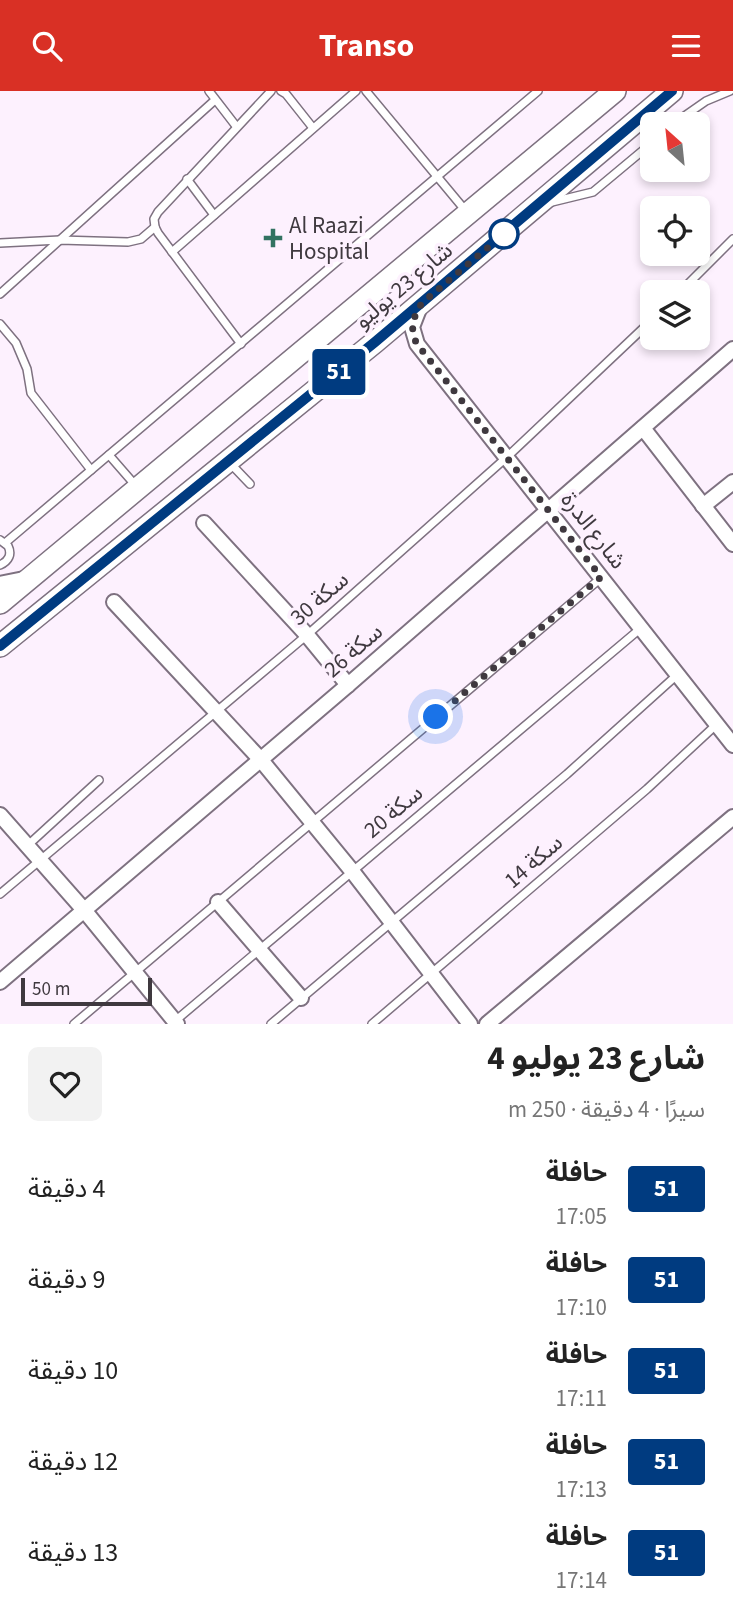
<!DOCTYPE html>
<html lang="ar">
<meta charset="utf-8">
<style>
body{margin:0;font-family:"Source Sans 3","Noto Sans Arabic",sans-serif;background:#f2f2f2;color:#222;direction:rtl;height:100vh;display:flex;flex-direction:column;font-size:26px;white-space:nowrap}
*{box-sizing:border-box;margin:0}
p{font-size:23px;color:#767676}
.icon{flex:none;width:38px;height:38px;fill:none;stroke:currentColor;stroke-width:2;stroke-linecap:round;stroke-linejoin:round}
.map{position:relative;height:933px;overflow:hidden;direction:ltr}
.side{display:flex;flex-direction:column;background:#fff;flex:1}
.side>*{flex:none}
.badge{padding:0 14px;border-radius:5px;font-size:24px;line-height:46px}
.needle{width:46px;rotate:333deg}
.controls{position:absolute;left:640px;top:21px;display:grid;gap:14px}
.controls a{display:grid;place-items:center;width:70px;height:70px;border-radius:10px;background:#fff;box-shadow:0 4px 10px #0003;font-size:35px}
.scale{position:absolute;left:21px;bottom:18px;width:131px;box-sizing:border-box;padding-left:7px;border:4px solid #3f393f;border-top:0;font-size:19px;line-height:24px;white-space:nowrap;color:#3f393f;-webkit-text-stroke:5px #fdf1fe;paint-order:stroke}
.you{position:absolute;width:35px;height:35px;margin:-18px;border:5px solid #fff;border-radius:50%;background:#1a73e8;box-shadow:0 0 0 10px #1a73e833}
.map>.badge{position:absolute;translate:-50% -50%;box-shadow:0 0 0 4px #fff}
.round{display:grid;place-items:center;flex:none;width:74px;height:74px;border-radius:10px;background:#f2f2f2}
.summary{display:flex;align-items:center;justify-content:space-between;height:119px;padding:0 28px}
h1{font-size:33px;font-weight:700;line-height:52px}
ul{padding:0;list-style:none}
li{display:flex;align-items:center;gap:21px;height:91px;padding:0 28px}
li div{flex:1}
li b{display:block;font-size:26px}
li em{font-style:normal}
li .badge{min-width:77px;font-weight:700;text-align:center}
header{display:flex;justify-content:space-between;align-items:center;height:91px;padding:0 28px;background:#d93025;color:#fff;font-size:32px;font-weight:700}
.map>svg:first-child{display:block}
</style>
<header><svg class="icon" aria-label="menu" viewBox="0 0 24 24"><path d="M4 6h16M4 12h16M4 18h16"/></svg>Transo<svg class="icon" aria-label="search" viewBox="0 0 24 24"><circle cx="10" cy="10" r="6"/><path d="M15 15l6 6"/></svg></header>
<div class="map">
<svg width="733" height="933" viewBox="0 0 733 933">
<rect width="100%" height="100%" fill="#fdf1fe"/>
<g fill="none" stroke-linecap="round" stroke-linejoin="round">
<defs>
<g id="lane">
<path d="M209,0l27,35"/>
<path d="M281,0l5,3 27,34"/>
<path d="M366,0l99,119"/>
<path d="M673,33l33,-23 24,-10"/>
<path d="M187,88l27,36"/>
<path d="M552,111l41,-10 60,-50"/>
<path d="M0,152l60,-3 68,2 13,-3 14,-12"/>
<path d="M172,161l184,-161"/>
<path d="M680,201l53,-53"/>
<path d="M0,203l215,-194"/>
<path d="M0,233l16,19 11,26 4,24 60,77"/>
<path d="M241,253l-83,-111 -3,-6 -1,-8 4,-7 113,-121"/>
<path d="M109,364l27,31"/>
<path d="M229,371l21,22"/>
<path d="M0,449l8,6c4,8 1,15 -8,19"/>
<path d="M5,452l533,-452"/>
<path d="M27,755l72,-66"/>
<path d="M0,803l307,-259 200,-178 146,-138"/>
<path d="M175,930l466,-393"/>
<path d="M74,933l527,-446"/>
<path d="M271,933l296,-250 110,-99"/>
<path d="M372,933l275,-235 70,-65"/>
</g>
<g id="street">
<path d="M419,218l-7,18 5,17 316,401"/>
<path d="M643,337l90,116"/>
<path d="M703,415l30,-24"/>
<path d="M204,432l103,112 41,50"/>
<path d="M0,493l24,-5"/>
<path d="M114,511l147,158 91,111 118,153"/>
<path d="M0,724l84,95 93,114"/>
<path d="M218,811l83,96"/>
<path d="M0,891l348,-297 385,-336"/>
<path d="M487,933l246,-207"/>
</g>
<g id="secondary">
<path d="M0,512l615,-512"/>
<path d="M0,555l375,-304 297,-251"/>
</g>
</defs>
<use href="#lane" stroke="#7e7180" stroke-width="10"/>
<use href="#street" stroke="#7e7180" stroke-width="18"/>
<use href="#secondary" stroke="#7e7180" stroke-width="24"/>
<use href="#lane" stroke="#fff" stroke-width="7"/>
<use href="#street" stroke="#fff" stroke-width="14"/>
<use href="#secondary" stroke="#fff" stroke-width="21"/>
</g>
<g fill="none" stroke-linecap="round" stroke-linejoin="round">
<defs>
<path id="line" d="M0,555l375,-304 297,-251"/>
</defs>
<use href="#line" stroke="#fff" stroke-width="16"/>
<use href="#line" stroke="#003b80" stroke-width="10"/>
<path stroke="#3f393f" stroke-width="7" stroke-dasharray="0 12.6" d="M436,626l165,-140 -184,-233c-8,-15 -4,-27 5,-41l82,-69"/>
</g>
<circle fill="#fff" stroke="#003b80" stroke-width="3.5" cx="504" cy="143" r="14"/>
<path fill="#327261" stroke="#fdf1fe" stroke-width="2.5" d="M269.5 136.5h7v7h7v7h-7v7h-7v-7h-7v-7h7z"/>
<g text-anchor="middle" stroke-width="7" stroke-linejoin="round" paint-order="stroke">
<g font-size="23" fill="#3f393f" stroke="#fdf1fe" text-anchor="start">
<text x="289" y="142">Al Raazi<tspan x="289" dy="26">Hospital</tspan></text>
</g>
<g font-size="23" fill="#3f393f" stroke="#fdf1fe">
<text transform="translate(403 194) rotate(-40)" y="8">شارع 23 يوليو</text>
<text transform="translate(594 439) rotate(52)" y="8">شارع الدرة</text>
<text transform="translate(319 507) rotate(-41)" y="8">سكة 30</text>
<text transform="translate(353 559) rotate(-41)" y="8">سكة 26</text>
<text transform="translate(393 720) rotate(-40)" y="8">سكة 20</text>
<text transform="translate(533 770) rotate(-41)" y="8">سكة 14</text>
</g>
</g>
</svg>
<div class="controls">
<a><svg class="needle" viewBox="-14 -14 28 28"><path d="M0-13l5 13h-10z" fill="#e53935"/><path d="M0 13l5-13h-10z" fill="#767676"/></svg></a>
<a><svg class="icon" aria-label="locate" viewBox="0 0 24 24"><circle cx="12" cy="12" r="6"/><path d="M12 2v4M12 18v4M2 12h4M18 12h4"/></svg></a>
<a><svg class="icon" aria-label="layers" viewBox="0 0 24 24"><path d="M12 4l9 5-9 5-9-5zM3 14l9 5 9-5"/></svg></a>
</div>
<div class="scale">50 m</div>
<div class="you" style="left:436px;top:626px"></div>
<b class="badge" style="left:339px;top:281px;background:#003b80;color:#fff">51</b>
</div>
<section class="side">
<div class="summary"><div><h1>شارع 23 يوليو 4</h1><p>سيرًا · 4 دقيقة · 250 m</p></div><a class="round"><svg class="icon" aria-label="heart" viewBox="0 0 24 24"><path d="M12 20l-8-8c-3-5 5-10 8-4 3-6 11-1 8 4z"/></svg></a></div>
<ul>
<li><span class="badge" style="background:#003b80;color:#fff">51</span><div><b>حافلة</b><p>17:05</p></div><em>4 دقيقة</em></li>
<li><span class="badge" style="background:#003b80;color:#fff">51</span><div><b>حافلة</b><p>17:10</p></div><em>9 دقيقة</em></li>
<li><span class="badge" style="background:#003b80;color:#fff">51</span><div><b>حافلة</b><p>17:11</p></div><em>10 دقيقة</em></li>
<li><span class="badge" style="background:#003b80;color:#fff">51</span><div><b>حافلة</b><p>17:13</p></div><em>12 دقيقة</em></li>
<li><span class="badge" style="background:#003b80;color:#fff">51</span><div><b>حافلة</b><p>17:14</p></div><em>13 دقيقة</em></li>
</ul>
</section>
